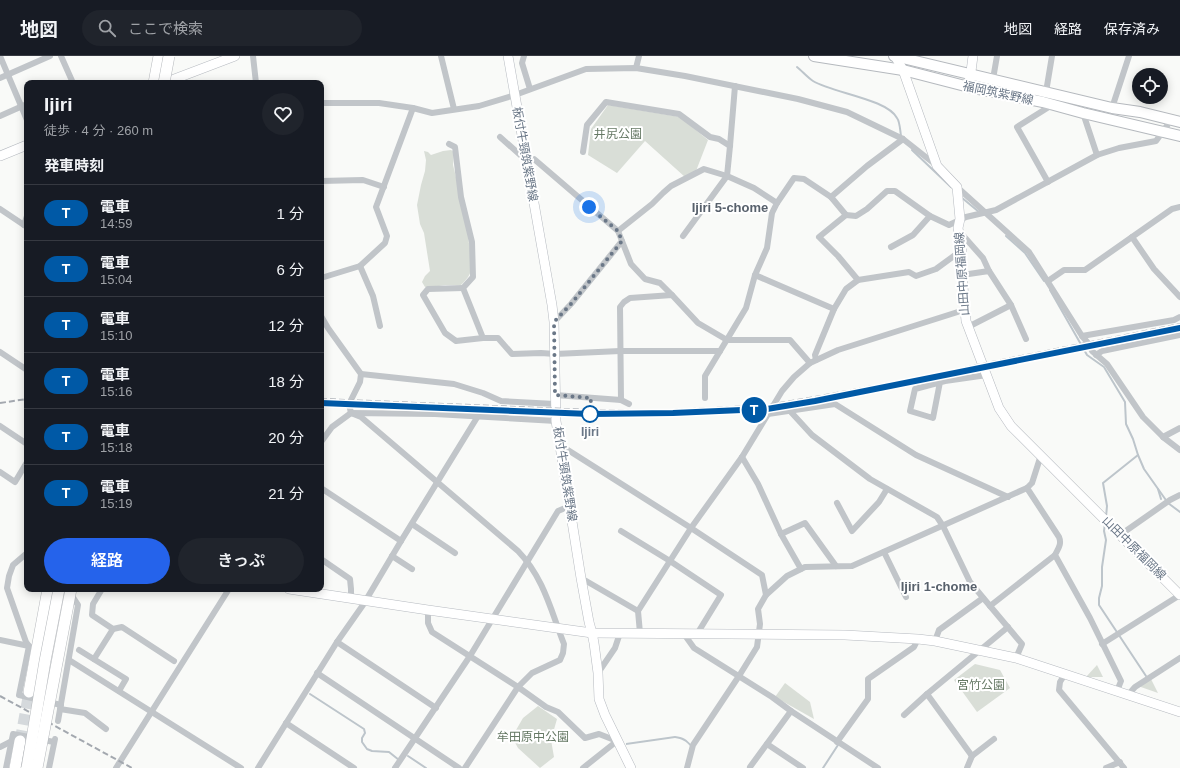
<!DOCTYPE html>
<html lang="ja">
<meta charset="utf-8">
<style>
body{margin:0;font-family:Helvetica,"Noto Sans JP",sans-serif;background:#20242c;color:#f1f3f6;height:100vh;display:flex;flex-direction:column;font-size:15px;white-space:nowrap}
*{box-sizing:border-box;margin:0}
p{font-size:13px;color:#9ea1a6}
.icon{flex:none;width:22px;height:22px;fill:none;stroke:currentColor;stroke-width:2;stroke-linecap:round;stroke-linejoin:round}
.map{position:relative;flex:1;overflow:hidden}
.panel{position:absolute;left:24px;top:24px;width:300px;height:512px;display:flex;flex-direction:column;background:#171b24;border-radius:8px;box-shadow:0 2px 10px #0003}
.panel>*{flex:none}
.badge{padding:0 8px;border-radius:13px;font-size:14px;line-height:26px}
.controls{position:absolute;left:1132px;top:12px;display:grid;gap:8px}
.controls a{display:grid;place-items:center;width:36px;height:36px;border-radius:50%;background:#171b24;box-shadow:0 2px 10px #0003;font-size:20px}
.you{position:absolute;width:20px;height:20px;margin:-10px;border:3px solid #fff;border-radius:50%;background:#1a73e8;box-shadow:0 0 0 6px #1a73e833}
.map>.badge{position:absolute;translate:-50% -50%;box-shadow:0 0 0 2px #fff}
h2{padding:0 20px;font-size:15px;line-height:36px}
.round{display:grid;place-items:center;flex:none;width:42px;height:42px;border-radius:21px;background:#20242c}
.summary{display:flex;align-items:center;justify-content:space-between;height:68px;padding:0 20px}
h1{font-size:19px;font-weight:600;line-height:30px}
.primary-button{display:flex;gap:8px;margin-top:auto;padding:8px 20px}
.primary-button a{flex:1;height:46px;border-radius:24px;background:#2563eb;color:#fff;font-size:16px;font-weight:600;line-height:46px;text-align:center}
.primary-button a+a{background:#20242c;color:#f1f3f6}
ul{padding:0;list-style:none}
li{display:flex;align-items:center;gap:12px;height:56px;padding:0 20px;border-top:1px solid #363941}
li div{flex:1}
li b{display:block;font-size:15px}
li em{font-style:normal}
li .badge{min-width:44px;font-weight:700;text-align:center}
header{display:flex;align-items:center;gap:24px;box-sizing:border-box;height:56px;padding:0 20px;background:#171b24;border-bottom:1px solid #363941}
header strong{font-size:19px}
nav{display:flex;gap:22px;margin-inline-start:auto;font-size:14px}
.search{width:280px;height:36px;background:#20242c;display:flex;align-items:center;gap:10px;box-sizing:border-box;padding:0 14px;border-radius:22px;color:#9ea1a6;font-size:15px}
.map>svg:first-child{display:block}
</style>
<header>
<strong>地図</strong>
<div class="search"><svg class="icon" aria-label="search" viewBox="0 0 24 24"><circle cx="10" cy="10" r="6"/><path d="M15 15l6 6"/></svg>ここで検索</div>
<nav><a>地図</a><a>経路</a><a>保存済み</a></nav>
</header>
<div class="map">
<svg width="1180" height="712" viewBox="0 0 1180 712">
<rect width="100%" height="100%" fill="#f9faf8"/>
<g fill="#d9ded7">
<path d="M608,49l72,12 28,23 -12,31 -11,6 -40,-36 -28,32 -29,-18 3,-26z"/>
<path d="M451,94l3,2 -1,13 3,12 13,61c-1,4 1,8 1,13 2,16 4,22 -9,34h-16l-12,2h-8l-3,-5 3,-6 5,-5 -6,-38 -4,-9 -3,-19 4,-20 4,-14 1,-11 -2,-9 4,1 3,3 12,-4z"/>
<path d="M975,608l25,6 10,18 -33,24 -23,-32z"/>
<path d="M1097,609l6,12h-17z"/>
<path d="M1151,623l7,14 -20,-7z"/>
<path d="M785,627l25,19 4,17 -39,-22z"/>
<path d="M538,650l19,13 -6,21 3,17 -14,11 -22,-20 -6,-11 11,-19z"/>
</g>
<path fill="#bdc5cb" d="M675,680c8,1 12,3 17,10l-1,1c-5,-6 -9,-8 -16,-9l-49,7v-2z"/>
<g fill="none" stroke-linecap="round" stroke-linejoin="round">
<g stroke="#bdc5cb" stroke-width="2">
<path d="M797,11c5,4 11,11 16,14 20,12 74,18 84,37 3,4 3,12 4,18"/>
<path d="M912,94l39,37"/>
<path d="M961,141l18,15"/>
<path d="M1006,180l19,17 19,28"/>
<path d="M1050,234l37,65 17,12 21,35 1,22 7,15 5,16 6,14 24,34 12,9"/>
<path d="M1158,433l3,10"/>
<path d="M1106,461l1,-11 -4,-23 35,-28"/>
<path d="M1105,467l-1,8 2,9 -4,27v19l-3,12v7l47,71"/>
<path d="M310,638l54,35 1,4 -3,5v4l5,7 5,2 17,1 10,8"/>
<path d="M408,700l18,12"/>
<path d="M823,712l15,-23"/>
</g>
<path stroke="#d5d9dc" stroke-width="11" stroke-dasharray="11 5.5" stroke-linecap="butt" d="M20,685l9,-49"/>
<defs>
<g id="secondary">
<path d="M508,0l44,249 2,17 2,99 25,157 8,44 3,11 2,10 4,30 1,26 6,16 26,53"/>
<path d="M895,0l8,14 34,96 20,21 3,32 -2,9 4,22v25l4,46 33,87 12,18 169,169"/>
<path d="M164,27l71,-27"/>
<path d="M969,31l4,-31"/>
<path d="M0,100l27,-11"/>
<path d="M289,533l139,21 164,23 253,2 73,4 17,2 81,17 164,54"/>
</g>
<g id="primary">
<path d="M814,0l89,14 66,17 74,15 40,11 97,23"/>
<path d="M894,0l218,52 28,4 40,10"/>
</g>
<g id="highway">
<path d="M154,27l5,-27"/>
<path d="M29,636l19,-103"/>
<path d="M15,712l5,-27"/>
</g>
</defs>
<use href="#secondary" stroke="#b6bac0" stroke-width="10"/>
<use href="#primary" stroke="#b5b9be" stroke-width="12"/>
<use href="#highway" stroke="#b5b8bc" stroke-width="12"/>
<g stroke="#c1c5c9" stroke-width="6">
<path d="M0,0l27,64"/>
<path d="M61,0l12,27"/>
<path d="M253,0l3,27"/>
<path d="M441,0l13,53"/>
<path d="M524,0l-2,7 8,26"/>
<path d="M636,12l3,-12"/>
<path d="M0,22l50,-22"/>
<path d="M993,23l4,-23"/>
<path d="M1046,36l6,-36"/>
<path d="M321,47h58l34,5 19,5 47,-7 36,-11 71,-26 50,-1 49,8 113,23 49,13 56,27 33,26"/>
<path d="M1112,52l17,-52"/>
<path d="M1083,57l14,42"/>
<path d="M0,60l27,-12"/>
<path d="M500,81l27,24 7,-2 84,72 4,10 -51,63 -17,18"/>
<path d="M449,88l6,3 6,50 11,45 1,35 -10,11 20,50"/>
<path d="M583,96l4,-27 19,-23 73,12 31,23 9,2 11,7"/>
<path d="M321,125l42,-1 21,7"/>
<path d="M1048,126l-31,-55 35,-22"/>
<path d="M957,131l72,65 53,84 6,7 4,8 15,13 36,53 20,20 17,13"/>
<path d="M831,141l36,-31 36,-27"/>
<path d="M0,153l27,18"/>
<path d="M846,159l-27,22 19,19 20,24"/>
<path d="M24,169l3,-9"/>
<path d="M618,175l34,-27 11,-11 8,-7 33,-17 23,7 27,12 23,15"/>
<path d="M959,175l24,27 6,13"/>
<path d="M683,180l44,-60 3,-30 5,-60"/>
<path d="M1132,181l22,32 26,28"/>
<path d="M622,185l9,23 14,15 15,4 12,12"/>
<path d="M891,191l22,-12 17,-19"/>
<path d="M360,210l13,30 7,30"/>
<path d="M755,219l79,34"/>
<path d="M962,219l27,-4 22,34 15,34"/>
<path d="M321,222l39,-12 25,-23 2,-7 -11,-29 37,-99"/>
<path d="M1048,225l16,-11h21l87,-61 8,-2"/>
<path d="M463,232l-35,1 -5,6 22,38 11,8 27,-3h15l14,16 29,-1 14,1 65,-3h100"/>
<path d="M321,260l7,12 33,46 -1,8 -11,22 2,9 10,4 157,134c26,27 33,60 46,93l-1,9 -3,7 -28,13 -14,14 -53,81"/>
<path d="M968,271l43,-22"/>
<path d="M1082,280l92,-16 6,-3"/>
<path d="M0,296l27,18"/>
<path d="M1096,299l6,-4 78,-16"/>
<path d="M816,304l-1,-5 19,-46 12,-20 12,-9 51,-8 7,4 20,-7 26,-19"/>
<path d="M361,318l93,10 29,9 18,8 54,3"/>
<path d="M940,326l-7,36 -23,-7 5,-22 30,-8 42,-6"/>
<path d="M555,339l66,5 8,4"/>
<path d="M705,342v-22l41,-68 9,-33 12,-27 5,-35 5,-10 17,-25 10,1 27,18 15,18 10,1 11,-7 20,-18h8l35,25 19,9 17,-8 30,-7 101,-55 22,-7 37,-7 15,-21"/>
<path d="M621,344l-1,-93 4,-5 6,-4 42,-3 26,28 29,17h63l20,23"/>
<path d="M790,355l22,24 58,44 67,38 6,9 27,56 20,24 65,-51"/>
<path d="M768,358l67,-10 81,51 92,42"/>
<path d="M0,370l27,18"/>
<path d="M1163,381l17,-9"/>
<path d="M321,386l11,-15 19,-14 84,1 121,7"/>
<path d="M560,389l131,83 71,47 4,20"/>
<path d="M1041,399l-9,28 -5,5 32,49c3,7 -1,12 -4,18l35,63 31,63 -4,10"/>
<path d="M742,401l16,27 23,50 20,35"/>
<path d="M0,416l15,10 12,-20"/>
<path d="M321,432l80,53"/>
<path d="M837,447l15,28 27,-29 8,-13"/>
<path d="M412,468l43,29"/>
<path d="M621,475l49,30 51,34 -24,39"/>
<path d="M781,478l24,-11 31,43"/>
<path d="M1120,479l50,-35 10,-5"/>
<path d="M884,496l22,45"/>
<path d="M27,497l-14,12 -4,11 -2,12 19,54 3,4 -10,49 42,10"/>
<path d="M392,500l20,13"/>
<path d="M321,503l29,20 1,10v10"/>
<path d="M581,522l57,33"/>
<path d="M102,533l-9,15 -1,11 21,14 9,-2 52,34"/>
<path d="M990,550l32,38 -6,14"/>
<path d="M428,554v13l4,9 86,55 28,20 12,5 27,26 14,-4 18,7 -34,27"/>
<path d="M640,577l-2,-22 53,-83 51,-71 40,-66 12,-14 16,-14 28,-13 126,-40"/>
<path d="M684,578l10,14 78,49 19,14 87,57"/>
<path d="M0,584l29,6"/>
<path d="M935,585l4,-11 44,-32"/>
<path d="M337,586l99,66"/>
<path d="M1102,588l78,-49"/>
<path d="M79,594l47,29 -7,12"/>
<path d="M94,603l19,-30"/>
<path d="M69,604l172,108"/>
<path d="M317,617l142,95"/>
<path d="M598,617l17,-25 5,-15"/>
<path d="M1065,618l-5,8 -1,8 65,78"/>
<path d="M927,638l45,62"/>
<path d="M1128,639l7,-8 45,-29"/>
<path d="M60,653l25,4 21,16"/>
<path d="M904,659l23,-21 81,-67"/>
<path d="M58,665l20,-116 -8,-12"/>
<path d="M286,667l68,45"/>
<path d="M837,686l31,-43v-20l46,-32 4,-8"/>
<path d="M767,688l36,24"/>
<path d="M0,691l12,-6"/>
<path d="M750,711l41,-56"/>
<path d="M6,712l7,-34 41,8"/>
<path d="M49,712l6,-29"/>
<path d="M116,712l113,-179"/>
<path d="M258,712l79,-126 26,-37 38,-64 77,-125"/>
<path d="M395,712l75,-112 88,-145 12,-5"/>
<path d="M687,712l6,-23 46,-69 18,-29 3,-23 -2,-15 8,-14 21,-19 18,-9 47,-1 175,-78"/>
<path d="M967,712l5,-12 22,-17"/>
<path d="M1106,712l14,-6"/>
</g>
<use href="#secondary" stroke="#fff" stroke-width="9"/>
<use href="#primary" stroke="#fff" stroke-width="10"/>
<use href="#highway" stroke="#fff" stroke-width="11"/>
<g stroke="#a3a8af" stroke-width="2" stroke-dasharray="6 3" stroke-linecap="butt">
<path d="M321,343l270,11h83l94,-5 47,-8 123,-23 44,-10 198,-40"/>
<path d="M0,347l27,-4"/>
<path d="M0,640l132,72"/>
</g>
<defs>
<g id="highway-bridge">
<path d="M164,27l5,-27"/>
<path d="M27,712l18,-107 14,-72"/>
<path d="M37,712l34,-179"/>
</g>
</defs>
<use href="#highway-bridge" stroke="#b5b8bc" stroke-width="12" stroke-linecap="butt"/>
<use href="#highway-bridge" stroke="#fff" stroke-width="11"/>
</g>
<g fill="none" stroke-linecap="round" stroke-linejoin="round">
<defs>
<path id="line" d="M321,347l269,11 83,-1 69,-3 25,-1 48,-8 365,-73"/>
</defs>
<use href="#line" stroke="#fff" stroke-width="9"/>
<use href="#line" stroke="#0059a6" stroke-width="6"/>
<path stroke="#6a7787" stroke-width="4" stroke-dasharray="0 7.2" d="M589,151l29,24 4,10 -51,63 -17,18 1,73 36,3 -1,16"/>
</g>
<circle fill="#fff" stroke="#0059a6" stroke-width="2" cx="590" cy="358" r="8"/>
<g text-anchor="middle" stroke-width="4" stroke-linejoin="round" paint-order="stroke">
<g font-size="12" fill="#6a7787" stroke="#fff">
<text transform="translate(998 37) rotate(12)" y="4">福岡筑紫野線</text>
<text transform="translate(525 98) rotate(80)" y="4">板付牛頸筑紫野線</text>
<text transform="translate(962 218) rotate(-94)" y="4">山田中原福岡線</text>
<text transform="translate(565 418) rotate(81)" y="4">板付牛頸筑紫野線</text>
<text transform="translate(1134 492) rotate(45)" y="4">山田中原福岡線</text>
</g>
<g font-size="12" fill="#667965" stroke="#fff">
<text x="618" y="82">井尻公園</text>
<text x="981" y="633">宮竹公園</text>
<text x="533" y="685">牟田原中公園</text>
</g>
<g font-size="12" font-weight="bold" fill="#6a7787" stroke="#fff">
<text x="590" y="380">Ijiri</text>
</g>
<g font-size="13" font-weight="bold" fill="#58616c" stroke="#fff">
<text x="730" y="156">Ijiri 5-chome</text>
<text x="939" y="535">Ijiri 1-chome</text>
</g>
</g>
</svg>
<div class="controls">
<a><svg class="icon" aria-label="locate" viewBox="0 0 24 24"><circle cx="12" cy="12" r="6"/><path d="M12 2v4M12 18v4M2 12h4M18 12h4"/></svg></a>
</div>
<div class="you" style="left:589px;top:151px"></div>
<b class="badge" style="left:754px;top:354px;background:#0059a6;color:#fff">T</b>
<section class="panel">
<div class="summary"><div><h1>Ijiri</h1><p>徒歩 · 4 分 · 260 m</p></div><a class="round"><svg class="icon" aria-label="heart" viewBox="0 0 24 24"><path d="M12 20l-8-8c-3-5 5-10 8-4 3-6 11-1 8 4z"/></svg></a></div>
<h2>発車時刻</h2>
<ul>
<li><span class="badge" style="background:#0059a6;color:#fff">T</span><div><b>電車</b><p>14:59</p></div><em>1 分</em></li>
<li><span class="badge" style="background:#0059a6;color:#fff">T</span><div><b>電車</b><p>15:04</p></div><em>6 分</em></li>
<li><span class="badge" style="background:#0059a6;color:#fff">T</span><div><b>電車</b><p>15:10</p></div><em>12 分</em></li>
<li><span class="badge" style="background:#0059a6;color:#fff">T</span><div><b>電車</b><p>15:16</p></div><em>18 分</em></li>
<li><span class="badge" style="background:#0059a6;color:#fff">T</span><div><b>電車</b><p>15:18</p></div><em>20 分</em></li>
<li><span class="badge" style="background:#0059a6;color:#fff">T</span><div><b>電車</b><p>15:19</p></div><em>21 分</em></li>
</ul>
<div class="primary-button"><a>経路</a><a>きっぷ</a></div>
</section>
</div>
